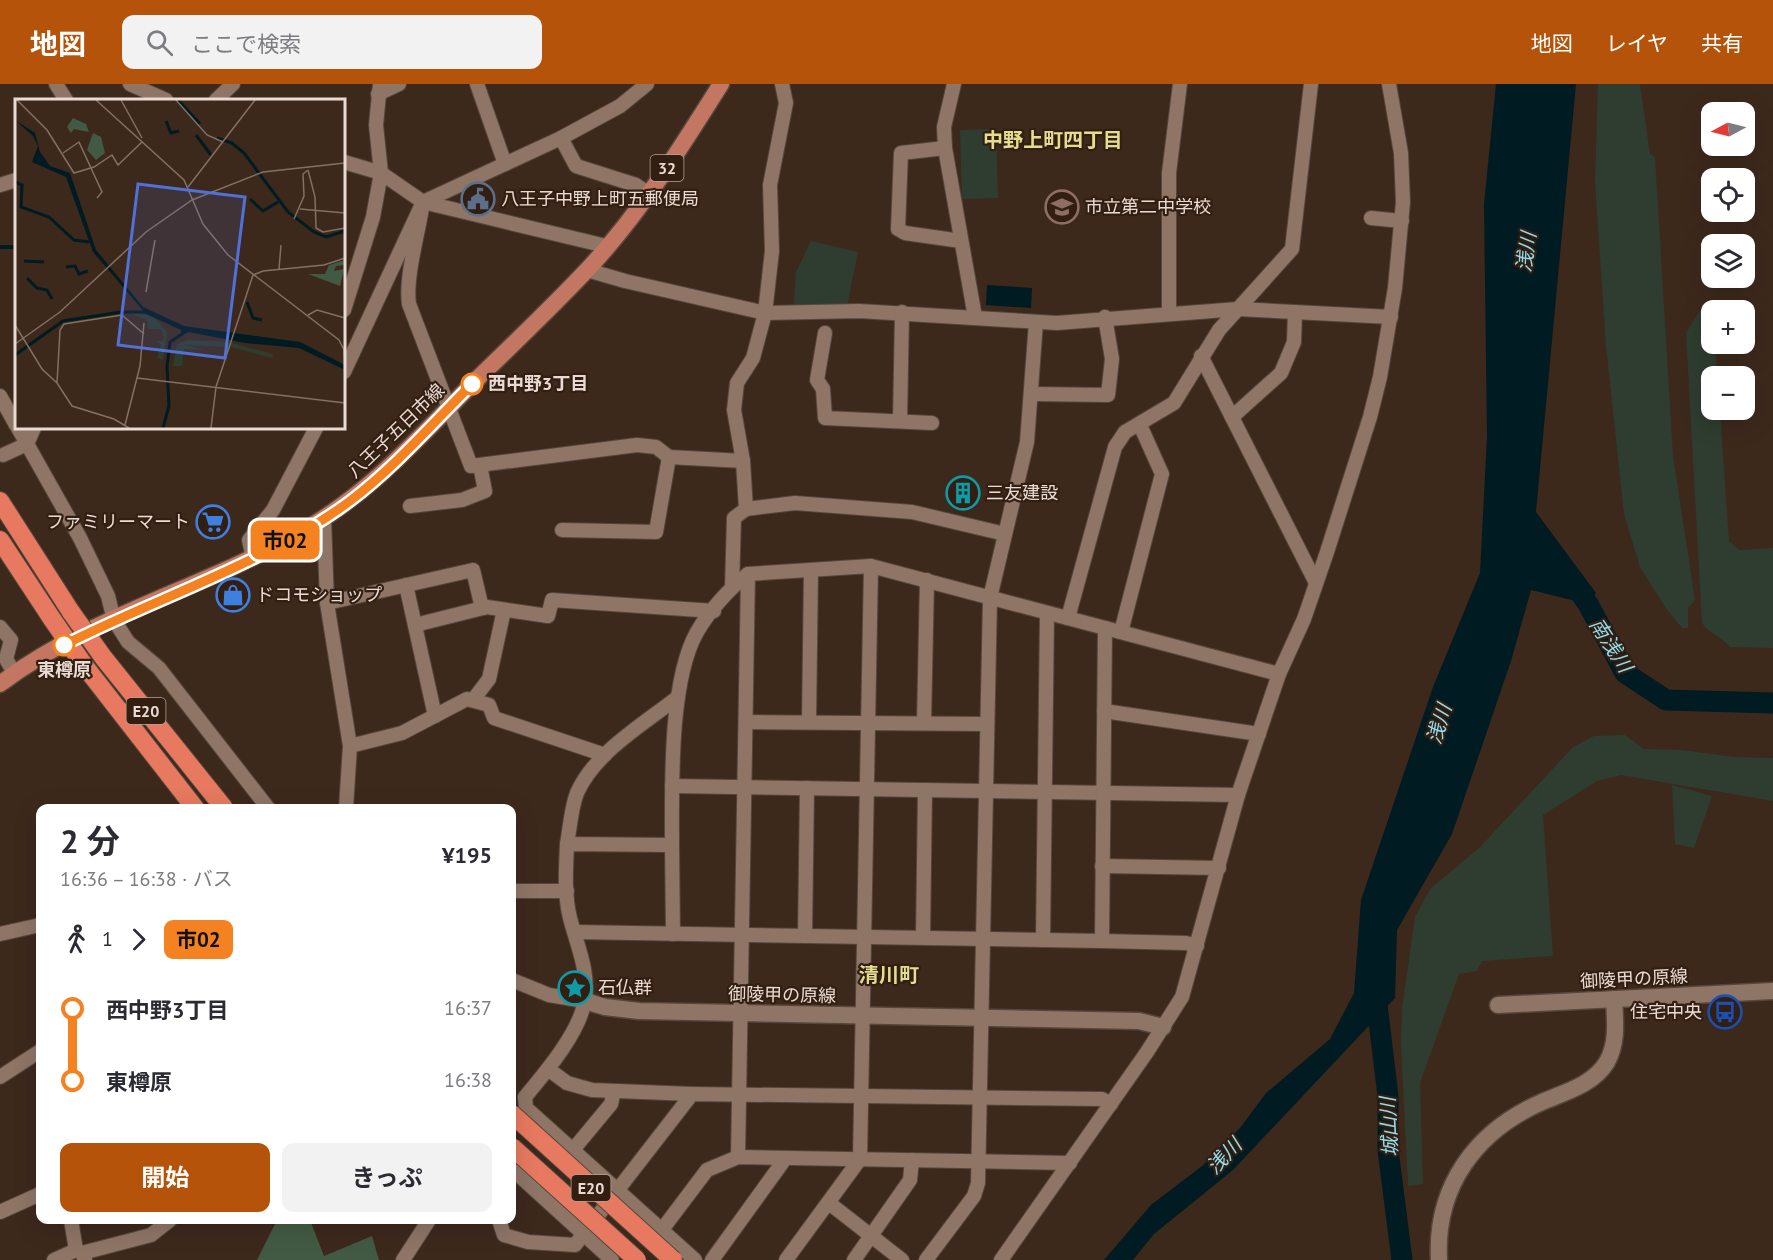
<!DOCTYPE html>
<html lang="ja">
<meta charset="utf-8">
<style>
body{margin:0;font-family:"PT Sans","Noto Sans JP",sans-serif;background:#f2f2f3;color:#2b2b33;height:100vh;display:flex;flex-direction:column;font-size:22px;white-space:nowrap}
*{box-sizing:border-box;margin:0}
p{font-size:20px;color:#7c7c81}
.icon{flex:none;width:33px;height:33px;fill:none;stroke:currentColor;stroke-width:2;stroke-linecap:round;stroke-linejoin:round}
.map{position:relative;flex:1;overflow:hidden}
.side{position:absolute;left:36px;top:720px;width:480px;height:420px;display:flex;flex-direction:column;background:#fff;border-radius:12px;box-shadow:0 6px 24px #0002}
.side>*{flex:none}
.badge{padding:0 12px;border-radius:9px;font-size:21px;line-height:39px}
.needle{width:39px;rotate:263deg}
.buttons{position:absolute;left:1701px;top:18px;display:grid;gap:12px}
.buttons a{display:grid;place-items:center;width:54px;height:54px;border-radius:12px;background:#fff;box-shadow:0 6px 24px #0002;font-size:30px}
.map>.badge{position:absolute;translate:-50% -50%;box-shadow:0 0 0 3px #fff}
.legs{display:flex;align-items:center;gap:9px;height:66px;padding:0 24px;font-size:20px}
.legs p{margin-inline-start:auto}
.overview{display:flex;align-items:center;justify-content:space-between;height:102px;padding:0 24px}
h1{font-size:33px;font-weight:700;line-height:45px}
.action{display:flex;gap:12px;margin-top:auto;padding:12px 24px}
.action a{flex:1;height:69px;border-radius:12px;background:#b45309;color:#fff;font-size:24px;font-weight:700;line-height:69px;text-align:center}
.action a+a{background:#f2f2f3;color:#2b2b33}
ul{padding:0 24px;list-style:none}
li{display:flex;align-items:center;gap:21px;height:72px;font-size:22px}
li i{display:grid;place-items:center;width:9px;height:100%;margin:0 8px;background:currentColor}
li i::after{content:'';width:15px;height:15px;margin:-8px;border:4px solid;border-radius:50%;background:#fff}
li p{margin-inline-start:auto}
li:first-child i{background:linear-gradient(#0000 50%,currentColor 0)}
li:last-child i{background:linear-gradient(currentColor 50%,#0000 0)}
header{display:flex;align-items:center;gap:36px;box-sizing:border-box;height:84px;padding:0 30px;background:#b45309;color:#fff}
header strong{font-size:28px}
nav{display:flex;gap:33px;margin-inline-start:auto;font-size:21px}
.search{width:420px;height:54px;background:#f2f2f3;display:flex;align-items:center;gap:15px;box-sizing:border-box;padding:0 21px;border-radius:12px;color:#7c7c81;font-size:22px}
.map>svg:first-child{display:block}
</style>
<header>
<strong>地図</strong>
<div class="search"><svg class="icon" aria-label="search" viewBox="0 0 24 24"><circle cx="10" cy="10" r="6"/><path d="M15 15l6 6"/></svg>ここで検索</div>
<nav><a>地図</a><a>レイヤ</a><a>共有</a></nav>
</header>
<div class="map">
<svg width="1773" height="1176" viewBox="0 0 1773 1176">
<rect width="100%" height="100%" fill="#3d281c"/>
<g fill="#2e3d2f">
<path d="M1598,0h42l10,70 5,3 18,299 22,144 -7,8v20h-6l-17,-21 -25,-40 -16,-53 -18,-168 -11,-164z"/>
<path d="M996,45l2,69 -36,1 -2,-69z"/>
<path d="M811,157l47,11 -12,59 -53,2 3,-41z"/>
<path d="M1712,222v38h3l2,32h-5v34h8l9,131 10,9 34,-2v100l-43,-1c-8,-10 -22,-14 -28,-24l-16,-290 13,-21z"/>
<path d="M1625,651l19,14 38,1 52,7 39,1v43l-152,-26 -24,6 -54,34 10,141 -71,5 -5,10 -18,3 -39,109 3,101 -15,2 -7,-142 1,-35 13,-92 15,-28 49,-41 94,-101 21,-11z"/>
<path d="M1672,701l40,11 -18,52 -19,-4z"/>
</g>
<path fill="#425a43" d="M277,1136h33l14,36 48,-20 7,24h-122z"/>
<g fill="#001b21">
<path d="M1496,0h80l-40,428 60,81 -8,11 -57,-14 -20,71 -59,173 -55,96 -2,68 -162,172 -79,64 -21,26h-29l47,-55 51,-39 38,-38 26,-35 64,-54 24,-46 7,-93 72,-213 47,-114 7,-136 -3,-233z"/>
<path d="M987,201l45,3 -1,20 -45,-3z"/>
</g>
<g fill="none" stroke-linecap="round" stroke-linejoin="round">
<path stroke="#001b21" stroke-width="4" d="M0,163h16"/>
<g stroke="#001b21" stroke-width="21">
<path d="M1572,497l16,23 37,69 41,27 107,3"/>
<path d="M1375,904l13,108v54l14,110"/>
</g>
<defs>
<g id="minor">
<path d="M56,0l10,16"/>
<path d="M130,0l36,16"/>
<path d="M477,0l28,80"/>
<path d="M954,0l-10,43 1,21 30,169"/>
<path d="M378,10l21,-10"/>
<path d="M216,16l17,-16"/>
<path d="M561,54l15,28 60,19 13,9"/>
<path d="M945,64l-44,5 -3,76 7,4 56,8"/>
<path d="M344,78l37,11 42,29 183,44"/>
<path d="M0,101l16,-5"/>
<path d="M423,118c-4,29 -18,75 -14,102l62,162 166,-21 19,2 13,10 74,4"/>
<path d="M1371,134l31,3"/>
<path d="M587,186l38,11 140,32 94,-2 198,12 181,-14 153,8"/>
<path d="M344,226l29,-93 8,-44 -5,-48 4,-41"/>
<path d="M1169,228v-139l11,-89"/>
<path d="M825,249l-8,47 6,9 2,29 107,5"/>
<path d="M1201,272l115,227"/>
<path d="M344,288l79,-170 138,-64 59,-32 27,-22"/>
<path d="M1032,310l76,1 4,-36 -7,-42"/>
<path d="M0,312l16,29"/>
<path d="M1232,333l49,-44 13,-31 1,-30"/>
<path d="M900,337l2,-109"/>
<path d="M18,344l62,110 28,58 6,24 14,22 31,26 109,140"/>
<path d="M3,371l24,-11 7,-16"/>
<path d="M410,422l52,-6 23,-9 -5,-26"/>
<path d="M746,425l49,-6 117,9 93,22"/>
<path d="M324,434l3,85 23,143 -4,62"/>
<path d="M562,446l94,2 13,-75"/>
<path d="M253,474l-4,-18 24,-30 43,-82"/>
<path d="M406,501l29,131"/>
<path d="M732,503l2,-69 12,-9 -3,-48 -9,-51 3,-27 16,-25 12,-45 7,-62 -2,-66 16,-82 -4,-19"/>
<path d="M327,519l146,-33 9,38"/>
<path d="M1068,534l47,-171 10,-15 49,-29 45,-73 73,-81 19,-165"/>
<path d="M415,541l72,-18 61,9 4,-16 162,11"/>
<path d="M0,543l11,13 -5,19 8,14"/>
<path d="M1121,548l41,-158 -22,-49"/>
<path d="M473,616l16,-21 15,-69"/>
<path d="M1104,627l155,23"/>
<path d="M746,638l241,2"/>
<path d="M809,638l2,-152"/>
<path d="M924,639l3,-143"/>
<path d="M350,662l52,-13 65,-34 22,6 5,13 111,37"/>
<path d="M672,702l566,9"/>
<path d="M567,760c3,-16 4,-36 10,-51 18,-41 67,-69 101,-96"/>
<path d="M672,761l1,89"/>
<path d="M1102,782l117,2"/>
<path d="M512,807h55"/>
<path d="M575,848l527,9 84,2 11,3"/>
<path d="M0,850l40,-9"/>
<path d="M805,852l2,-148"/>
<path d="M923,853l2,-147"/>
<path d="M1043,856l4,-327"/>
<path d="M1102,857l3,-313"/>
<path d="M512,896l37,15 36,6"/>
<path d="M548,985l19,14 25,7 100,4"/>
<path d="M0,993l40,-26"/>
<path d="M572,1067l39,-47 3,-13"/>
<path d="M738,1073l10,-583"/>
<path d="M512,1085l100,91"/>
<path d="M829,1119l73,57"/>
<path d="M0,1128l40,-18"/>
<path d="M71,1136l5,30 6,3 3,7"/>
<path d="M499,1136l5,15 24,7 47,3 117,-151 410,5 9,5"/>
<path d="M661,1147l46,-61 31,-13 332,6"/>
<path d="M82,1169l69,-18 19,-15"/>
<path d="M54,1176l22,-10"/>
<path d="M403,1176l26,-40"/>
<path d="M695,1176l-169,-152 -1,-11c20,-24 56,-66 60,-98 4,-28 -8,-54 -15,-81 -6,-24 -4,-50 -3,-74l105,1c0,-57 -3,-164 25,-213 12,-21 32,-43 51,-58l123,-8 408,108"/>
<path d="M712,1176l73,-101"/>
<path d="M786,1176l74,-101 11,-593"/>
<path d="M854,1176l56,-80 2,-20"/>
<path d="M926,1176l48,-64 4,-13 12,-585 37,-156 9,-120"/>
<path d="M1001,1176l146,-208 35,-55 56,-202 41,-121 25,-55 23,-67 43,-135 10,-40 15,-89 8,-86 -2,-49 -12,-69"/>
</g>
<g id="tertiary">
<path d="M585,917l20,6 34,4 500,10 24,6"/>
<path d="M1498,921l275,-14"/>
<path d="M1439,1176c-4,-74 37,-129 103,-158 23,-10 51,-17 65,-40 11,-20 8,-41 7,-63"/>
</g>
<path id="primary" d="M0,600c88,-67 200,-95 296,-149 71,-40 117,-91 174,-149 39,-38 79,-76 116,-115 53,-56 94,-122 135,-187"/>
<g id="motorway">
<path d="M0,417l71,111"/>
<path d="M0,456l52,79"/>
<path d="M86,584l109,140"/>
</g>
</defs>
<use href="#minor" stroke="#56463b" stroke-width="16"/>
<use href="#tertiary" stroke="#56463b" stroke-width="19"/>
<use href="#primary" stroke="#56463b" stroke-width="19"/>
<use href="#motorway" stroke="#56463b" stroke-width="20"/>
<use href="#minor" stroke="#8e7566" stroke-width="14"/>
<use href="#tertiary" stroke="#8e7566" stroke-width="16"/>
<use href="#primary" stroke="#c37762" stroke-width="16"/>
<use href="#motorway" stroke="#e6795f" stroke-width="18"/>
<defs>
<g id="motorway-bridge">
<path d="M71,528l32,45 121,151"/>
<path d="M52,535l34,49"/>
<path d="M512,1030l161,146"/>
<path d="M512,1063l125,113"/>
</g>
</defs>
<use href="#motorway-bridge" stroke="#56463b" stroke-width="20" stroke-linecap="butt"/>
<use href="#motorway-bridge" stroke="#e6795f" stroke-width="18"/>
</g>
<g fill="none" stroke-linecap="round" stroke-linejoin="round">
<defs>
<path id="line-1" d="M64,561c92,-47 203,-82 286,-144 45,-34 82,-77 122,-117"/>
</defs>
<use href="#line-1" stroke="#fff" stroke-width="14"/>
<use href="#line-1" stroke="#f58220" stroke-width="9"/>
</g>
<defs>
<symbol id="civic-ring" viewBox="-11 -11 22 22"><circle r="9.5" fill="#331f12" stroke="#5c6f8a" stroke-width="1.5"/><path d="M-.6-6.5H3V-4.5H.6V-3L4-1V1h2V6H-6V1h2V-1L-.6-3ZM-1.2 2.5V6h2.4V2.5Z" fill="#5c6f8a"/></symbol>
<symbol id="school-ring" viewBox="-11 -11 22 22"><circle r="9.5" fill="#331f12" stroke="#8d6e63" stroke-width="1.5"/><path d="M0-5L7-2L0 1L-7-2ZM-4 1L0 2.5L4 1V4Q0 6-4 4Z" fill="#8d6e63"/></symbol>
<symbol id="building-ring" viewBox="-11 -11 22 22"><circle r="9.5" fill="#331f12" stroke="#0f9aa8" stroke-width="1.5"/><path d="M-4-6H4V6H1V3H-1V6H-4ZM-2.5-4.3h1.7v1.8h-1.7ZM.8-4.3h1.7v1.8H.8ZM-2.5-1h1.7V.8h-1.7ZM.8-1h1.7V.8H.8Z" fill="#0f9aa8"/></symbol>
<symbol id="supermarket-ring" viewBox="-11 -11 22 22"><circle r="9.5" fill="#331f12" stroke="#3f7fe0" stroke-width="1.5"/><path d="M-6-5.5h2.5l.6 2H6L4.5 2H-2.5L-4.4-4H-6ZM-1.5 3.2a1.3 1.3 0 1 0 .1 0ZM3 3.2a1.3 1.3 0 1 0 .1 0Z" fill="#3f7fe0"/></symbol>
<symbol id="shop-ring" viewBox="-11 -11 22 22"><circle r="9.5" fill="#331f12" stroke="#3f7fe0" stroke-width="1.5"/><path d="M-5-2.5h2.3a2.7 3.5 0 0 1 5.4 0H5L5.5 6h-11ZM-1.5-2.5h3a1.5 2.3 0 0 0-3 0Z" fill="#3f7fe0"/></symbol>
<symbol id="sight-ring" viewBox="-11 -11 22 22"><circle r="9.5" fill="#331f12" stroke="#0f9aa8" stroke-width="1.5"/><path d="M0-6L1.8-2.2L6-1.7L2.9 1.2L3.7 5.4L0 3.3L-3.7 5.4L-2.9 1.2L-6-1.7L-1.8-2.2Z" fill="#0f9aa8"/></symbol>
<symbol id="bus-ring" viewBox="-11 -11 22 22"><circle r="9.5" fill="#331f12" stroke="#1a4fb4" stroke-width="1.5"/><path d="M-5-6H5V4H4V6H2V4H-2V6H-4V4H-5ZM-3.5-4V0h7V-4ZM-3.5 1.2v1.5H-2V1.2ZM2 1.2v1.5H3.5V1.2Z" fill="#1a4fb4"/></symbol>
</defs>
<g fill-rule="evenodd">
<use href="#civic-ring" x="459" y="96" width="38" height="38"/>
<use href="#school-ring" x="1043" y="104" width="38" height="38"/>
<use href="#building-ring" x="944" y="390" width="38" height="38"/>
<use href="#supermarket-ring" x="194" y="419" width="38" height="38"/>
<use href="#shop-ring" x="214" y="492" width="38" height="38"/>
<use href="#sight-ring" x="556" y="885" width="38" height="38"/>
<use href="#bus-ring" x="1706" y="909" width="38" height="38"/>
</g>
<g fill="#fff" stroke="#f58220" stroke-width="3">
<circle cx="472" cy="300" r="10"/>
<circle cx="64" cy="561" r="10"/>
</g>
<g text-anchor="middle" stroke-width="4.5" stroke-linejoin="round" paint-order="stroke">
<g fill="#331f12" stroke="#b2a399" stroke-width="1.5">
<rect x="650.5" y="71" width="33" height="26" rx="4.5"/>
<rect x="126.5" y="614" width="39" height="26" rx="4.5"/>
<rect x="571.5" y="1091" width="39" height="26" rx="4.5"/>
</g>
<g font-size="16" font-weight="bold" fill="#e9dbd3">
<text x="667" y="90">32</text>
<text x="146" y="633">E20</text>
<text x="591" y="1110">E20</text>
</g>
<g font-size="18" fill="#e9dbd3" stroke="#331f12" text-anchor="start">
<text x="501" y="121">八王子中野上町五郵便局</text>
<text x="1085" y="129">市立第二中学校</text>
<text x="986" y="415">三友建設</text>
<text x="190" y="444" text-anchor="end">ファミリーマート</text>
<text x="256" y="517">ドコモショップ</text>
<text x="598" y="910">石仏群</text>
<text x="1702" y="934" text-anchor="end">住宅中央</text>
</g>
<g font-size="18" font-weight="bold" fill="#e9dbd3" stroke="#331f12" text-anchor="start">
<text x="488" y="306">西中野3丁目</text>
<text x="64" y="592" text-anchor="middle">東樽原</text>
</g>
<g font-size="18" fill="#e9dbd3" stroke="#331f12">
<text transform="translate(396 347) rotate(-44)" y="6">八王子五日市線</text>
<text transform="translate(1634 895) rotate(-3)" y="6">御陵甲の原線</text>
<text transform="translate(782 911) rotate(1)" y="6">御陵甲の原線</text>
</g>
<g font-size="20" font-weight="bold" fill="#e3de8f" stroke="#331f12">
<text x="1053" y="63">中野上町四丁目</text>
<text x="889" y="898">清川町</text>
</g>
<g font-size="20" font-style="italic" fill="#91ddee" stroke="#331f12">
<text transform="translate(1526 168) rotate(-82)" y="7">浅川</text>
<text transform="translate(1611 561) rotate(57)" y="7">南浅川</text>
<text transform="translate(1439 640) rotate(-73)" y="7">浅川</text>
<text transform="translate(1389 1043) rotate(-93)" y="7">城山川</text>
<text transform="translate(1224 1072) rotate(-46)" y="7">浅川</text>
</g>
</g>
<g transform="translate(15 15)">
<rect width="330" height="330" fill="#3d281c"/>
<path d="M114,214l24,3 14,17 -4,27 -6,-2 4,-13 -4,-4h6l1,-4 -3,-8h-13l-1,-9zM173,241l40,2 45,12 -1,4 -41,-11 -47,-2 22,5 -22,-1 -2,17h-9l4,-22z" fill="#2e3d2f"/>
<path d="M58,19l13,6 3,8 -15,-3 -3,4 -4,-6zM78,34l8,4 4,16 -9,7 -9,-10zM330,161v5l-9,1 -2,5 10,-2 -4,17 -32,-12h17l4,-9z" fill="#425a43"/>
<path d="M0,21l20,13 5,19 10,14 20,7 26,77 47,57 41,19 116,16 45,23v5l-46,-22 -54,-5 -56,-11 -8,4v-6l-35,-16 -53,-62 -27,-75 -34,-15 6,-16 -5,-10z" fill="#001b21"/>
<path fill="none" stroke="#001b21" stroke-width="3" d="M163,1l22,24M151,22l5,12 8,-2M181,36l15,20M202,39l15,5 12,10 44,59 26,20 12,5 19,-6M0,83l7,3 -1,22 28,10 25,23 15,2M235,100l13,12 15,-9M9,162l20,1M51,168l9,-1 4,8 9,-3M12,179l10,10 10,2 5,9M232,203l6,16 9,2M0,256l48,-34 58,-9h28M148,329l6,-22 -2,-40 3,-24 12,-8"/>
<path fill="none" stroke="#827065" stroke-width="1.5" d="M2,1l30,30 27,43 20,-6 18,-12 6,10 24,-23M81,1l88,80 19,44 25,31 111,85 5,10 1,34M106,1l21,38M161,1l31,35 16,7M48,54l16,-11 23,50 -5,6M293,71l7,27 1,31 7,4 22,-4M173,88l67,-87M285,110l45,4M279,120l10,-23 -1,-22 5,-4M264,170l2,-24M131,193l9,-52M293,216l9,-5 28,8M0,226l27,44 15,14 15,23 42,13 15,9M0,245l45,-32 86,-80 46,-32 71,-28 82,-9M122,279l208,25M42,284l3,-53 4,-6 58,-9 22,19M110,326l15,-59 4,-43M196,329l5,-41 37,-112 10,-4 61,-6 21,-7"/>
<path fill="#5071d7" fill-opacity="0.15" stroke="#5071d7" stroke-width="3" d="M123,85l107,13 -20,161 -107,-13z"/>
<rect width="330" height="330" fill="none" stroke="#e9dbd3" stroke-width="3"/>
</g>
</svg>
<div class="buttons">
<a><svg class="needle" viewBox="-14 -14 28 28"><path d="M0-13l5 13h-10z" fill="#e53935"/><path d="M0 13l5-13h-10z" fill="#7c7c81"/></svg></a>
<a><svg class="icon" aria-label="locate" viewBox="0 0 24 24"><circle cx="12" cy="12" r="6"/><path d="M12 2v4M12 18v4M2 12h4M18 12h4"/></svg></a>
<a><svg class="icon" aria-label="layers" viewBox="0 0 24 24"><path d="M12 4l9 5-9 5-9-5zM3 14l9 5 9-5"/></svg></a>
<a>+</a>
<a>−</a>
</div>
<b class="badge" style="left:285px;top:456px;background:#f58220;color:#111">市02</b>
<section class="side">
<div class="overview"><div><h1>2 分</h1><p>16:36 – 16:38 · バス</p></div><b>¥195</b></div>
<div class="legs"><svg class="icon" aria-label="walk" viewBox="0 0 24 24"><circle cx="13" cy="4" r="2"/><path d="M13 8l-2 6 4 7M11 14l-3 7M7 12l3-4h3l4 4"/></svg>1<svg class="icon" aria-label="forward" viewBox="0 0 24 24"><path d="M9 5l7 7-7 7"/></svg><b class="badge" style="background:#f58220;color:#111">市02</b></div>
<ul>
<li><i style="color:#f58220"></i><b>西中野3丁目</b><p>16:37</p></li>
<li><i style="color:#f58220"></i><b>東樽原</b><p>16:38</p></li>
</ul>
<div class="action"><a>開始</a><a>きっぷ</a></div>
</section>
</div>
